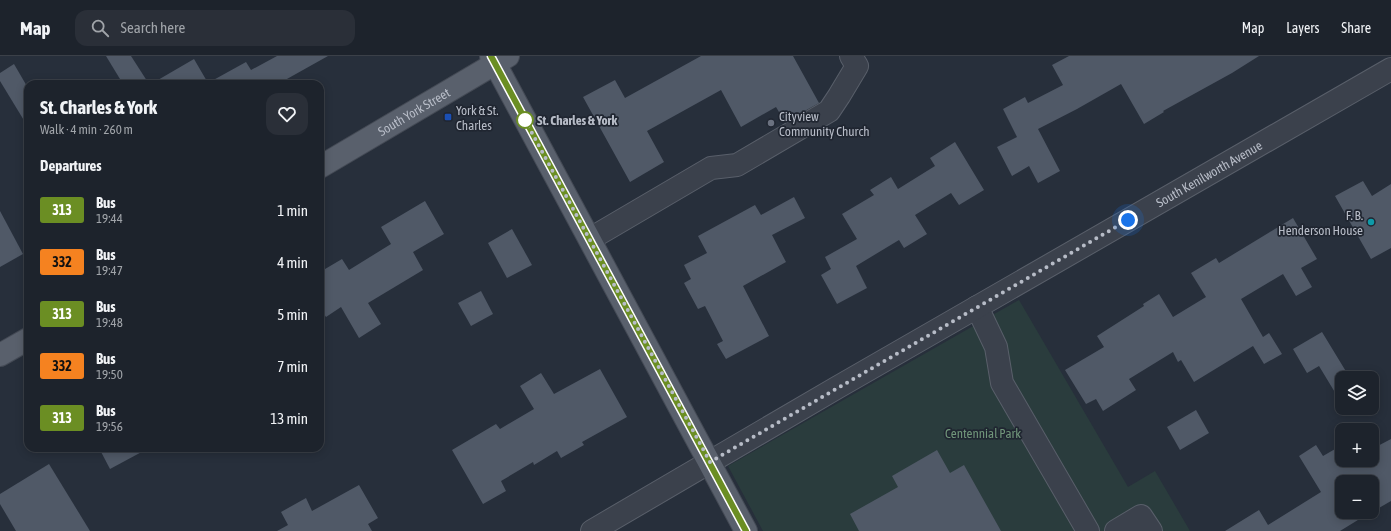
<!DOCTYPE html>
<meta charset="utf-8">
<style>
body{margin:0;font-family:"Asap Condensed",sans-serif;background:#2a2f38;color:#f1f3f6;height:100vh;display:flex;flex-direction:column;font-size:15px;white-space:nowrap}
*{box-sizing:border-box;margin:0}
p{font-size:13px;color:#a0a4a9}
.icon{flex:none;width:22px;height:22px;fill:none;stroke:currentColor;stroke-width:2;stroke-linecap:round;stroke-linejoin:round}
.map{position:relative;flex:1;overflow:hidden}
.side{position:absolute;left:24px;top:24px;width:300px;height:372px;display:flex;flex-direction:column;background:#1d232c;border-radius:12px;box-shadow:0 2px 10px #0003,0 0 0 1px #3b4048}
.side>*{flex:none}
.badge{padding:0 8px;border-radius:3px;font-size:14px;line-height:26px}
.fabs{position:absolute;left:1335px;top:315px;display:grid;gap:8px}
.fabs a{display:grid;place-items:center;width:44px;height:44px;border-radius:8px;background:#1d232c;box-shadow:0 2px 10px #0003,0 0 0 1px #3b4048;font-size:20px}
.you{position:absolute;width:20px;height:20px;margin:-10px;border:3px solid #fff;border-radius:50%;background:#1a73e8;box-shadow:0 0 0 6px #1a73e833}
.map>.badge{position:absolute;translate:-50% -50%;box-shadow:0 0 0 2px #fff}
h2{padding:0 16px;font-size:15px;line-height:36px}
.round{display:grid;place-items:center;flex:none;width:42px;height:42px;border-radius:12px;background:#2a2f38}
.summary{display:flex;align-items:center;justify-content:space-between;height:68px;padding:0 16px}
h1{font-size:19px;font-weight:700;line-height:30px}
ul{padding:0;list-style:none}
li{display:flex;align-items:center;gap:12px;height:52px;padding:0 16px}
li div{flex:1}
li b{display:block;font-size:15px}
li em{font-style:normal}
li .badge{min-width:44px;font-weight:700;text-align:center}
header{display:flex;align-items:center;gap:24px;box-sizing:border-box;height:56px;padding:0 20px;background:#1d232c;border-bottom:1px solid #3b4048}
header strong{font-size:19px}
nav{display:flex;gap:22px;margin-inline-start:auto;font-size:14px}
.search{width:280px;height:36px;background:#2a2f38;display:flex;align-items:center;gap:10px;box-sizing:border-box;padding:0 14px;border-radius:12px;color:#a0a4a9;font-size:15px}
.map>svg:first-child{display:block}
</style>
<header>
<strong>Map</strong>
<div class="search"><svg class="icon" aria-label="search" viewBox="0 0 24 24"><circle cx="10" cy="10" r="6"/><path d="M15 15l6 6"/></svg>Search here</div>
<nav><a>Map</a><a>Layers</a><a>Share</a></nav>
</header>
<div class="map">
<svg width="1391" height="475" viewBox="0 0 1391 475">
<rect width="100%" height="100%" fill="#272f3b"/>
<path fill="#2a3c3d" d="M1019,244l109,187 27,-16 35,60h-427l-35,-65z"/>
<g fill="#505967">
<path d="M106,0h25l18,28h-26z"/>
<path d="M277,0h51l-50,28h-127l43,-25 14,24 38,-21 5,8z"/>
<path d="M701,0h92l26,47 -34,19 -9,-15 -35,20 -20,-37 -74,41 17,31 -34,20 -47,-85 32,-17 10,18z"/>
<path d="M1069,0h190l-27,17 -69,38 1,1 -20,12 -23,-40 -44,25 -39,20 22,42 -22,12 -9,-17 -17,10 -15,-29 20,-10 -14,-28 22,-12 3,6 35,-18 -11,-20z"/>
<path d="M14,8l14,24v39l-28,-46v-8z"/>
<path d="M955,86l29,48 -25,15 -8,-12 -36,22 12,19 -23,14 -5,-8 -43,26 11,22 -30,16 -16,-29 10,-6 -6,-12 32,-18 -15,-25 32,-19 -4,-5 21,-13 7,12 37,-23 -5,-8z"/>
<path d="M1363,125l9,15 19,-12v64l-20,11 -36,-63z"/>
<path d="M794,141l11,21 -33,17 14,27 -43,24 26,50 -43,23 -9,-15 6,-3 -18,-35 -7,3 -14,-26 7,-4 -7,-14 23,-12 -9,-17 57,-31 6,10z"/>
<path d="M425,145l19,33 -31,18 10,18 -55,33 13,21 -22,14 -18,-31 -15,10 -6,-9v-36l22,-13 7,11 42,-26 -10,-17z"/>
<path d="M0,155l23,43 -23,13z"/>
<path d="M1293,162l24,41 -16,9 11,19 -16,9 -13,-22 -42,25 22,38 6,-4 13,21 -18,10 -11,-18 -59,36 -13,-22 -3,2 -5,-10 -44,27 7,11 -33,21 -7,-12 -10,5 -21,-34 39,-23 -7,-11 47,-30 -1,-2 16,-10 14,23 33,-20 -15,-24 25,-15 3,5z"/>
<path d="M512,173l20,36 -25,13 -19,-35z"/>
<path d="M481,235l12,23 -22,12 -13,-23z"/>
<path d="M1322,276l28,46h-8v26l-23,-38 -12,7 -14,-24z"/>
<path d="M600,313l27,48 -45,25 2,3 -23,13 -4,-7 -23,14 -1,-3 -32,19 5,10 -23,13 -31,-54 44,-26 4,5 34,-20 -14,-23 21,-13 13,21z"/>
<path d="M1196,354l13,23 -29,17 -13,-23z"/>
<path d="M1391,383v62l-19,11v-30h-30v30h29l-31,19h-115l34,-21 9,15 53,-33 -22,-36 17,-11 7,11 19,-11v15h30v-11z"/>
<path d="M99,392h50l-39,21z"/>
<path d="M937,394l13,23 14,-8 37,66h-142l-9,-17 48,-27 -6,-11z"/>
<path d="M49,408l41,67h-74l-16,-27v-10z"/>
<path d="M359,429l19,33 -10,6 4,7h-95l11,-6 -7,-13 25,-14 6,13z"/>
</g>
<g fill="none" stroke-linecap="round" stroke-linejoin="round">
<defs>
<g id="minor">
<path d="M590,183l121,-71 26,-3 92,-54 10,-15 18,-30 -6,-10"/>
<path d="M977,251l19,40 6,36 86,148"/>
<path id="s1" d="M592,475l246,-144 553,-318"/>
<path d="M1116,475l25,-15 10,15"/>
</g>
<g id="major">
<path d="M491,0l255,475"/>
<path id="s2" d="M320,111l188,-111"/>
<path d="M0,299l28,-16"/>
</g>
</defs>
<use href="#minor" stroke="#595f6a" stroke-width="24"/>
<use href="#major" stroke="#444a55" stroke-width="24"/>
<use href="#minor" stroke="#3b414c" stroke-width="22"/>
<use href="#major" stroke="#59606c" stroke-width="22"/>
</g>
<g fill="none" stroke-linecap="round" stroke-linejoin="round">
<defs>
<path id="line" d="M491,0l255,475"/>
</defs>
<use href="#line" stroke="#fff" stroke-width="9"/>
<use href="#line" stroke="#6b8e23" stroke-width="6"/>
<path stroke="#b7bcc7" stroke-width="4" stroke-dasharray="0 7.2" d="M525,64l185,342 418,-242"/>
</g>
<rect fill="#1a4fb4" stroke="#202631" stroke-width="1.5" x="444" y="57" width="8" height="8" rx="2"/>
<circle fill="#fff" stroke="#6b8e23" stroke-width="2" cx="525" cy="64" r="8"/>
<circle fill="#6b7280" stroke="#202631" stroke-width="1.5" cx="771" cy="67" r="4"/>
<circle fill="#0f9aa8" stroke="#202631" stroke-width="1.5" cx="1371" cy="166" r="4"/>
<g text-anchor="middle" stroke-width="3.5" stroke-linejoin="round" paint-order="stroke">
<g font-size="13" fill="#b7bcc7" stroke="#202631" text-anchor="start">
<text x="456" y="59">York &amp; St.<tspan x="456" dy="15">Charles</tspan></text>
<text x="779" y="65">Cityview<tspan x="779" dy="15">Community Church</tspan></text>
<text x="1363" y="164" text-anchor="end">F. B.<tspan x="1363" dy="15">Henderson House</tspan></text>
</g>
<g font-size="13" fill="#b7bcc7" stroke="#202631">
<text dy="5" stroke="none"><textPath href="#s2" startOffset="109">South York Street</textPath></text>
<text dy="5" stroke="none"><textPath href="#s1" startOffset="713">South Kenilworth Avenue</textPath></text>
</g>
<g font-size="13" font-weight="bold" fill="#b7bcc7" stroke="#202631" text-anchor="start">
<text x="537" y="69">St. Charles &amp; York</text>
</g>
<g font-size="13" fill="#70957a" stroke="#202631">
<text x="983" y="382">Centennial Park</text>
</g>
</g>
</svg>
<div class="fabs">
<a><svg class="icon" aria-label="layers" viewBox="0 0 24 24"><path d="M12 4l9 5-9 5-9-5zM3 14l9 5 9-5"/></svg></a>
<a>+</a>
<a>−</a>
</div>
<div class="you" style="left:1128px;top:164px"></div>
<section class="side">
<div class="summary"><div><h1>St. Charles &amp; York</h1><p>Walk · 4 min · 260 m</p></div><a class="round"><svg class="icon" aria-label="heart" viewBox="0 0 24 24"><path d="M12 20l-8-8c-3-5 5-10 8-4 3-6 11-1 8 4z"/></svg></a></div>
<h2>Departures</h2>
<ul>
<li><span class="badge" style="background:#6b8e23;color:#fff">313</span><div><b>Bus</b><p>19:44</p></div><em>1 min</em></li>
<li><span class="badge" style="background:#f58220;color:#111">332</span><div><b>Bus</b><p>19:47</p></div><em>4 min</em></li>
<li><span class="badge" style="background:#6b8e23;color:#fff">313</span><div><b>Bus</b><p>19:48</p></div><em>5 min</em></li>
<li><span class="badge" style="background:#f58220;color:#111">332</span><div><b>Bus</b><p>19:50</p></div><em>7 min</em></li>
<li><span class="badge" style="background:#6b8e23;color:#fff">313</span><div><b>Bus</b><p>19:56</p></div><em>13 min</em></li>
</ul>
</section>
</div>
